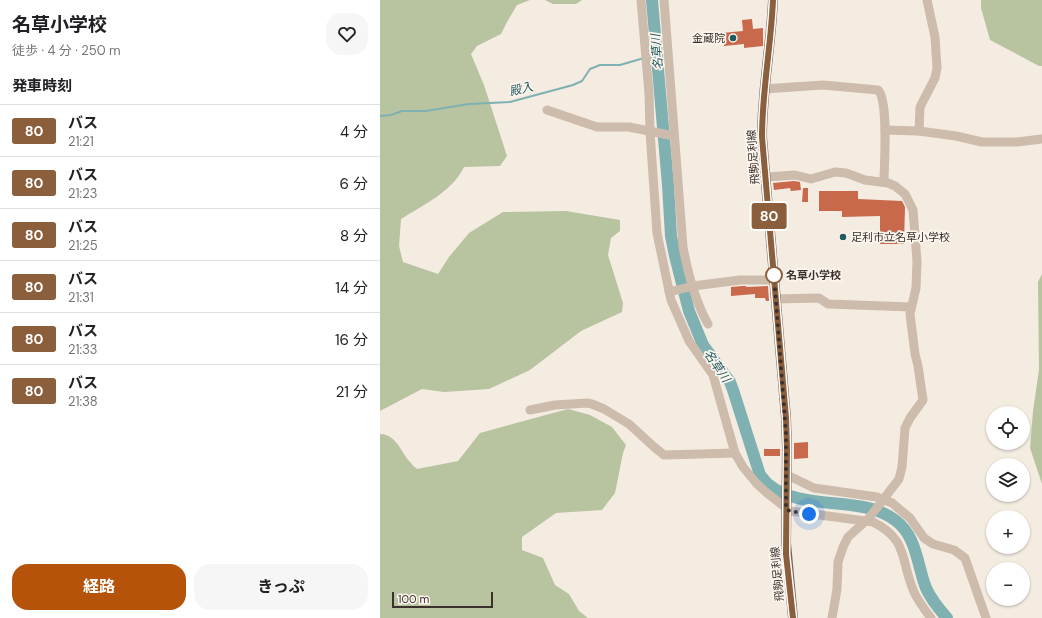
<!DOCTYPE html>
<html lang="ja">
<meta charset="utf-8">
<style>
body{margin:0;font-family:"DM Sans","Noto Sans JP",sans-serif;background:#f6f6f6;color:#202124;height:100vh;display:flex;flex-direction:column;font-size:15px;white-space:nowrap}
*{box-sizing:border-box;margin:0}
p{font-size:13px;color:#757577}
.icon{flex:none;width:22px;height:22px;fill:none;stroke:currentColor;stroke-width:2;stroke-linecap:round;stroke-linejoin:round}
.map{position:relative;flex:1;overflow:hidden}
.side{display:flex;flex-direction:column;background:#fff;width:380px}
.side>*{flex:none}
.badge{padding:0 8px;border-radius:3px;font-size:14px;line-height:26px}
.controls{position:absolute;left:606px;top:406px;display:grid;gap:8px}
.controls a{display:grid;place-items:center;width:44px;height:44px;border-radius:50%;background:#fff;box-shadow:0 1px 3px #0004;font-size:20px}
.scale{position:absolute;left:12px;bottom:10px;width:101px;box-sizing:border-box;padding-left:4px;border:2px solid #3b302b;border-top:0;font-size:11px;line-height:14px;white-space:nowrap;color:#3b302b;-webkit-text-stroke:3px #fbf5ee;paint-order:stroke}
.you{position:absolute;width:20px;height:20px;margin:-10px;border:3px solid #fff;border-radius:50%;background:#1a73e8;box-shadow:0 0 0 6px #1a73e833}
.map>.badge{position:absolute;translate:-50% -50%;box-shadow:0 0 0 2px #fff}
h2{padding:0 12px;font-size:15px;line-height:36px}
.round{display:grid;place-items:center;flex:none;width:42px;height:42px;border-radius:16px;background:#f6f6f6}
.summary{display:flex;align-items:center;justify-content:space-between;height:68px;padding:0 12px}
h1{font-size:19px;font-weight:700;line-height:30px}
.cta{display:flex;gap:8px;margin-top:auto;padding:8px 12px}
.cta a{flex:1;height:46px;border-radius:16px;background:#b45309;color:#fff;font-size:16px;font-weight:700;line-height:46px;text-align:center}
.cta a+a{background:#f6f6f6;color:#202124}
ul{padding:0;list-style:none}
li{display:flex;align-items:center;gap:12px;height:52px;padding:0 12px;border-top:1px solid #e0e0e0}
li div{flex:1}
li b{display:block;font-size:15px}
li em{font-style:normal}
li .badge{min-width:44px;font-weight:700;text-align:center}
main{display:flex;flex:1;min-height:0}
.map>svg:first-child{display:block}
</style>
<main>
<section class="side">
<div class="summary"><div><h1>名草小学校</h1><p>徒歩 · 4 分 · 250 m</p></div><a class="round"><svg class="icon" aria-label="heart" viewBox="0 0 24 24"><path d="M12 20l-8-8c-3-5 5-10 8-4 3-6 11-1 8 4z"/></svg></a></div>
<h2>発車時刻</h2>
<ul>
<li><span class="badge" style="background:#8b5e3c;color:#fff">80</span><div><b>バス</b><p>21:21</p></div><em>4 分</em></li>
<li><span class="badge" style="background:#8b5e3c;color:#fff">80</span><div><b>バス</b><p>21:23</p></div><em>6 分</em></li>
<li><span class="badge" style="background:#8b5e3c;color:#fff">80</span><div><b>バス</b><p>21:25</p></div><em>8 分</em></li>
<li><span class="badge" style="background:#8b5e3c;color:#fff">80</span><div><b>バス</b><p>21:31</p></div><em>14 分</em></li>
<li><span class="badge" style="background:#8b5e3c;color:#fff">80</span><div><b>バス</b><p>21:33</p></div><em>16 分</em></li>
<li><span class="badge" style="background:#8b5e3c;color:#fff">80</span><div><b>バス</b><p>21:38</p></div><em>21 分</em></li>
</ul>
<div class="cta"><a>経路</a><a>きっぷ</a></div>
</section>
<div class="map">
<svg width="662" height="618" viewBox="0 0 662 618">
<rect width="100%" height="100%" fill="#f4ebe1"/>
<g fill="#b8c4a0">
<path d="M0,0h150l-13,5 -10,17 -6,12 -24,12 -6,8 13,31 23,71 -7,10 -36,1c-12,25 -41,38 -63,52l-2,27 4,16 35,12 11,-17 20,-24 34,-21 63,-1 54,9v11l-9,7 -3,17 15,48 -1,9 -41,19 -51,39 -41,19 -45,3 -22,-3 -42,22z"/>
<path d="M165,0h37l-6,4h-23z"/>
<path d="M601,0h61v66h-3l-49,-26 -9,-32z"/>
<path d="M662,274v210l-12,-36 3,-37 6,-41 -1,-88z"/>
<path d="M188,409l22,6 22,12 14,18 -3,8 -8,40 -13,17 -46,3 -34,24v13l21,8 12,27 14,9 10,17 9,7h-208v-184c16,0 21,18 30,28 2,3 5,5 7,7l41,-8 22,-28z"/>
</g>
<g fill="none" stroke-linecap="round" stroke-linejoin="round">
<g stroke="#7fb0b2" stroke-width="2">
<path d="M269,58l7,-1"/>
<path d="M0,116l11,-1 11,-4h24l43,-7 41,-2 63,-17 9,-4 8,-12 10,-4h20l24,-7"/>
</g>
<path stroke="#7fb0b2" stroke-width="12" d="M272,0l16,185 3,51 4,20 14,55 14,34 27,37 3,8 27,85c3,3 5,7 8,9 35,29 92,10 127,36 22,16 22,45 31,68 5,11 13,21 21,30"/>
</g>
<g fill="#c8694b">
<path d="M372,19l1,10 10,-1v18l-19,2v-4l-20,2 -2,-13 21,-2 -1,-11z"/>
<path d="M414,181l6,1 1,8 -10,1 -1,-3 -16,2 -1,-7z"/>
<path d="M423,188h5v14h-6z"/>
<path d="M439,191h39v8l44,2 3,6 -1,37h-24v-28l-38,1v-6h-23z"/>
<path d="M362,286h4v1l22,-1 1,15h-3l-1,-3h-10v-4l-24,2v-9z"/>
<path d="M428,442v16l-14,1v-16z"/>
<rect x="384" y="449" width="16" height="7"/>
</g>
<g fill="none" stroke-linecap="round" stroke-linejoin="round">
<g stroke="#cdbbac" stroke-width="9">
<path d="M261,0l8,93 1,39 7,101 14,67 18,41 24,34 22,78 8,14 14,17 10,9 23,18 83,11c36,18 27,38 41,70 4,9 11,18 17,26"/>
<path d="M284,0l19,247c5,27 12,54 25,77"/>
<path d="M384,89l59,-4 55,5c11,11 6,75 6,92"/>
<path d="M167,110l50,17h32l40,8h5"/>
<path d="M505,130l34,1 37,5 26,6h35l25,-3"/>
<path d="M539,131l1,-24 15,-29 2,-10 -2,-31 -8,-37"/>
<path d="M386,177l29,-2 16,4 24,-7 11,1 19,7 23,3 7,3 10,8 8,16 4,51 -1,27 -6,26 5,40 3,12 5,34 -13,18 -5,10 -3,39 -3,12 -30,39 -21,19 -5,10 -5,15 -1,27 -5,29"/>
<path d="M289,292l24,-6 47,-6h35"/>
<path d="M396,299l43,-1 9,6 83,3"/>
<path d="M150,410l25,-5 32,-2 5,1 12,5 25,15 24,22 11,9 71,-2"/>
<path d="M407,475l27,13 63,9 15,6 18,15 14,20 9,6 21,6 11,8 21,60"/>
</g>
<path stroke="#7d675c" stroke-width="10" d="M393,0c-2,46 -11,91 -11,137l24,281 1,30 -1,95 7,75"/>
</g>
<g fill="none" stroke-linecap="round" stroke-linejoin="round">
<defs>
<path id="line" d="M393,0c-2,46 -11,91 -11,137l24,281 1,30 -1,106 7,64"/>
</defs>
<use href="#line" stroke="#fff" stroke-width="9"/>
<use href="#line" stroke="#8b5e3c" stroke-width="6"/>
<path stroke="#3b302b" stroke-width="4" stroke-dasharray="0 7.2" d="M394,275l12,159v75l4,2 19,3"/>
</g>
<g fill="#1f5a5e" stroke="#fbf5ee" stroke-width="1.5">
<circle cx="353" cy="38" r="4"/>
<circle cx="463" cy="237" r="4"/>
</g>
<circle fill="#fff" stroke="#8b5e3c" stroke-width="2" cx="394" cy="275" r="8"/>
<g text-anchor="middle" stroke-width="3.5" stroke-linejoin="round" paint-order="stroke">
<g font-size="11" fill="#3b302b" stroke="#fbf5ee" text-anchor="end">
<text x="345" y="42">金蔵院</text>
<text x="471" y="241" text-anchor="start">足利市立名草小学校</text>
</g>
<g font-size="11" fill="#3b302b" stroke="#fbf5ee">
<text transform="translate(373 157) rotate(-94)" y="4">飛駒足利線</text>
<text transform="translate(397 574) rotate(-95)" y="4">飛駒足利線</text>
</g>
<g font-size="11" font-weight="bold" fill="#3b302b" stroke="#fbf5ee" text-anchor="start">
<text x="406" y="279">名草小学校</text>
</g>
<g font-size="12" font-style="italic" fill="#1f5a5e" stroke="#fbf5ee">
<text transform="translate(277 52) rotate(-95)" y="4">名草川</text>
<text transform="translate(141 89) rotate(-14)" y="4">殿入</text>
<text transform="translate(337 366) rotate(56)" y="4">名草川</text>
</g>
</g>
</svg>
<div class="controls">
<a><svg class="icon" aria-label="locate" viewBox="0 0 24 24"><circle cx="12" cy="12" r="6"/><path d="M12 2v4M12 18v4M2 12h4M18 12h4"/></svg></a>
<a><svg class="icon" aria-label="layers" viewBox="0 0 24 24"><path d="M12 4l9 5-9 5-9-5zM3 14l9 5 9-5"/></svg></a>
<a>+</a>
<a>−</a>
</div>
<div class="scale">100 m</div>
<div class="you" style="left:429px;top:514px"></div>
<b class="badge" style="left:389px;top:216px;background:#8b5e3c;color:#fff">80</b>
</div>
</main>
